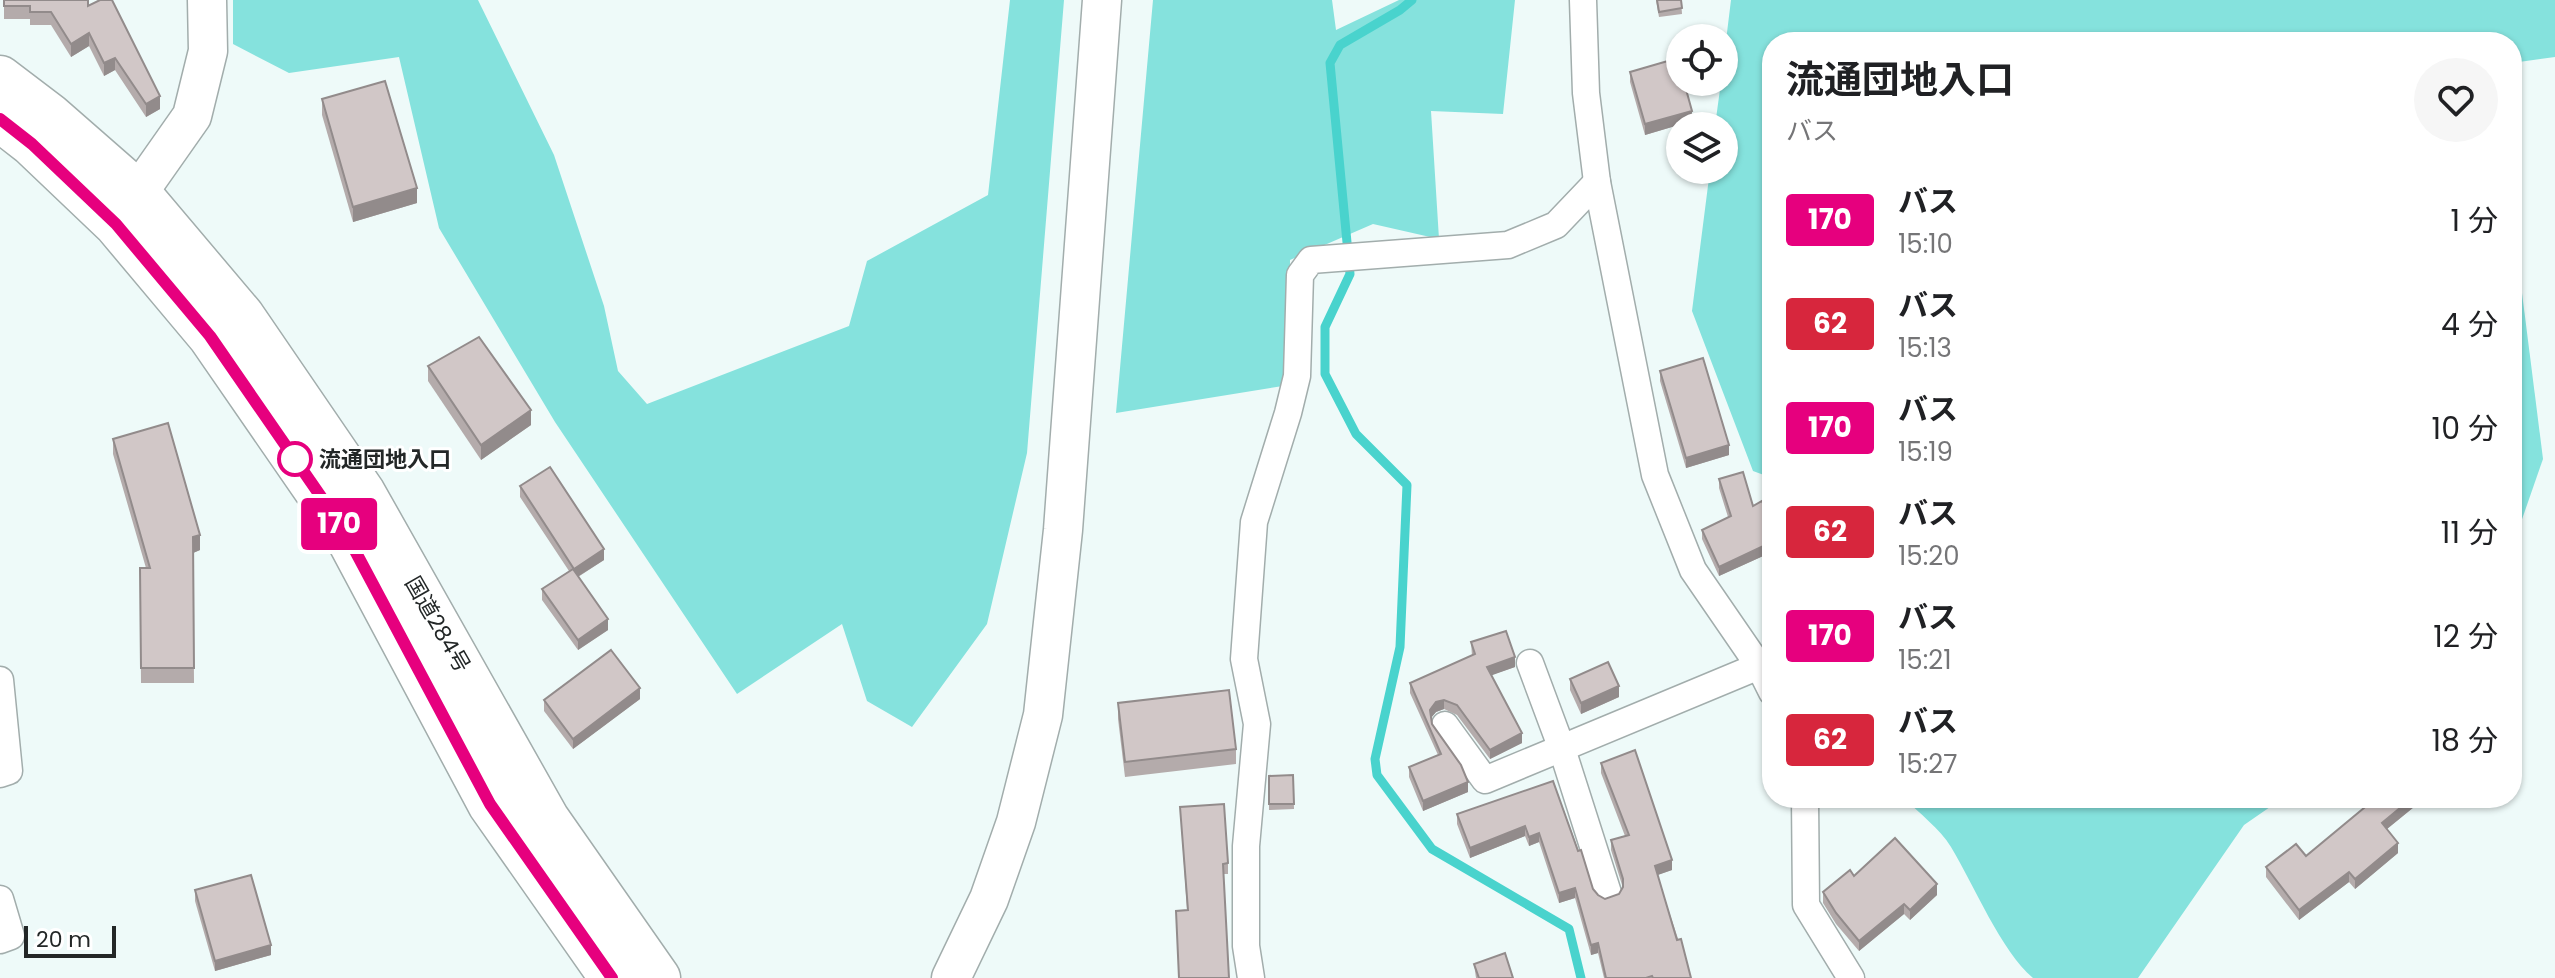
<!DOCTYPE html>
<html lang="ja">
<meta charset="utf-8">
<style>
body{margin:0;font-family:Poppins,"Noto Sans JP",sans-serif;background:#f6f6f6;color:#202124;height:100vh;display:flex;flex-direction:column;font-size:30px;white-space:nowrap}
*{box-sizing:border-box;margin:0}
p{font-size:26px;color:#757577}
.icon{flex:none;width:44px;height:44px;fill:none;stroke:currentColor;stroke-width:2;stroke-linecap:round;stroke-linejoin:round}
.map{position:relative;flex:1;overflow:hidden}
.drawer{position:absolute;left:1762px;top:32px;width:760px;height:776px;display:flex;flex-direction:column;background:#fff;border-radius:32px;box-shadow:0 2px 6px #0004}
.drawer>*{flex:none}
.badge{padding:0 16px;border-radius:6px;font-size:28px;line-height:52px}
.fabs{position:absolute;left:1666px;top:24px;display:grid;gap:16px}
.fabs a{display:grid;place-items:center;width:72px;height:72px;border-radius:50%;background:#fff;box-shadow:0 2px 6px #0004;font-size:40px}
.scale{position:absolute;left:24px;bottom:20px;width:92px;box-sizing:border-box;padding-left:8px;border:4px solid #232727;border-top:0;font-size:22px;line-height:28px;white-space:nowrap;color:#232727;-webkit-text-stroke:6px #fff;paint-order:stroke}
.map>.badge{position:absolute;translate:-50% -50%;box-shadow:0 0 0 4px #fff}
.round{display:grid;place-items:center;flex:none;width:84px;height:84px;border-radius:42px;background:#f6f6f6}
.overview{display:flex;align-items:center;justify-content:space-between;height:136px;padding:0 24px}
h1{font-size:38px;font-weight:700;line-height:60px}
ul{padding:0;list-style:none}
li{display:flex;align-items:center;gap:24px;height:104px;padding:0 24px}
li div{flex:1}
li b{display:block;font-size:30px}
li em{font-style:normal}
li .badge{min-width:88px;font-weight:700;text-align:center}
.map>svg:first-child{display:block}
</style>
<div class="map">
<svg width="2555" height="978" viewBox="0 0 2555 978">
<rect width="100%" height="100%" fill="#eefaf9"/>
<g fill="#85e2dd">
<path d="M233,0h245l76,155 50,151 14,65 29,33 202,-78 18,-65 121,-66 22,-195h54l-37,453 -40,171 -75,103 -45,-26 -25,-77 -105,70 -182,-272 -116,-194 -40,-171 -110,16 -56,-29z"/>
<path d="M1153,0h179l4,30 63,-30h116l-12,114 -72,-3 8,128 -66,-15 -83,36 -1,125 -173,28z"/>
<path d="M1731,0h824v57l-43,6v-21h-740v436l-19,-7 -61,-160 18,-141h14v-44h-9l6,-44h3v-25z"/>
<path d="M2512,280l10,13 21,166 -31,89z"/>
<path d="M1904,798h379l-39,27 -106,153h-105c-32,-27 -59,-93 -82,-131 -11,-18 -32,-34 -47,-49z"/>
</g>
<g fill="none" stroke-linecap="round" stroke-linejoin="round">
<path stroke="#49d3cd" stroke-width="9" d="M1412,0l-12,10 -60,35 -10,18 20,211 -25,53v47l31,60 51,51 -7,162 -25,112 2,16 55,74 137,80 12,49"/>
<defs>
<g id="street">
<path d="M1583,0l3,93 11,89 58,293 38,95 66,96 13,26"/>
<path d="M1530,663l32,86 46,144"/>
<path d="M0,680l9,91 -9,3"/>
<path d="M1445,725l40,55 274,-114"/>
<path d="M1805,798l1,107 45,73"/>
<path d="M0,899l11,37 -11,4"/>
<path d="M1251,978l-5,-32v-100l11,-122 -13,-65 10,-137 34,-109 9,-37 3,-101 11,-15 197,-15 48,-20 41,-43"/>
</g>
<g id="secondary">
<path d="M121,217l71,-101 16,-65 -1,-51"/>
<path d="M951,978l38,-79 27,-77 27,-107 20,-185 39,-530"/>
</g>
<g id="highway">
<path d="M0,78l50,38 88,77 104,123 121,177 184,326 111,159"/>
<path d="M0,119l32,25 84,80 94,112 134,194 146,274 122,174"/>
</g>
</defs>
<use href="#street" stroke="#a2adac" stroke-width="29"/>
<use href="#secondary" stroke="#a2adac" stroke-width="41"/>
<use href="#highway" stroke="#a2adac" stroke-width="47"/>
<use href="#street" stroke="#fff" stroke-width="26"/>
<use href="#secondary" stroke="#fff" stroke-width="38"/>
<use href="#highway" stroke="#fff" stroke-width="44"/>
</g>
<g fill="#b4abab">
<path d="M4,0l84,6 72,103 -14,8 -31,-47 -11,6 -15,-30 -18,11 -20,-32h-21v-6h-26z"/>
<path d="M1656,0h25l1,14 -23,3z"/>
<path d="M1630,72l62,49 -47,14 -15,-53z"/>
<path d="M322,99l95,104 -64,19 -31,-107z"/>
<path d="M428,366l103,59 -50,35 -53,-79z"/>
<path d="M1660,371l69,84 -43,13 -26,-87z"/>
<path d="M113,439l87,111 -7,3 1,130h-53l-1,-115h6l-33,-114z"/>
<path d="M1719,479l34,27 19,17v29l-53,24 -17,-37v-9l26,-13 -9,-29z"/>
<path d="M520,486l84,74 -26,17 30,53 -30,20 -36,-50v-11l27,-18 -49,-74z"/>
<path d="M1471,642l44,25 -24,8 31,68 -32,16 -33,-44 -13,-6 -8,3 -5,6 1,6 36,68 -45,19 -14,-34v-10l29,-12 -28,-62v-10l62,-27z"/>
<path d="M1570,679l49,18 -38,17 -11,-24z"/>
<path d="M640,699l-67,50 -29,-38v-11z"/>
<path d="M1118,703l118,46v15l-111,13 -7,-58z"/>
<path d="M1601,763l71,107 -15,5 34,103h-87l-6,-25 -7,2 -16,-57 -16,5 -20,-61 -10,4 -4,-10 -55,22 -13,-34v-10l96,-33 40,108 5,6 7,4 14,-5 4,-6 -12,-38v-10l14,-4 -24,-63z"/>
<path d="M1293,775l1,34 -25,1v-34z"/>
<path d="M2376,798h49l-38,31 11,24 -43,36 -6,-7 -50,38 -33,-43v-10l40,-11z"/>
<path d="M1180,807l48,56v11h-5l-36,36z"/>
<path d="M1854,876l83,19 -27,25 -6,-6 -45,37 -23,-27 -13,-21v-11z"/>
<path d="M195,890l76,65 -56,16 -20,-70z"/>
<path d="M1474,964l39,14h-37z"/>
</g>
<g fill="#928b8b">
<path d="M89,33v13l-18,11v-13z"/>
<path d="M115,58v12l-11,6v-13z"/>
<path d="M160,96v13l-14,8v-13z"/>
<path d="M1692,111v10l-47,14v-11z"/>
<path d="M417,188v15l-64,19v-15z"/>
<path d="M531,410v15l-50,35v-15z"/>
<path d="M1729,445v10l-43,13v-10z"/>
<path d="M200,535v15l-7,3v-16z"/>
<path d="M1772,542v10l-53,24v-9z"/>
<path d="M604,549v11l-30,19v-10z"/>
<path d="M608,619v11l-30,20v-10z"/>
<path d="M1515,657v10l-28,10v-10z"/>
<path d="M1619,686v11l-38,17v-11z"/>
<path d="M640,688v11l-67,50v-10z"/>
<path d="M1444,700v9l-8,3 -6,7v-9l6,-8z"/>
<path d="M1522,733v10l-32,16v-9z"/>
<path d="M1468,782v10l-45,19v-10z"/>
<path d="M2412,798h13l-43,35v-10z"/>
<path d="M1525,826v10l-55,22v-10z"/>
<path d="M1539,833v9l-10,4v-9z"/>
<path d="M2398,843v10l-43,36v-10z"/>
<path d="M1672,860v10l-17,6v-10z"/>
<path d="M2349,872v10l-50,38v-10z"/>
<path d="M1937,884v11l-27,25v-10z"/>
<path d="M1575,888v10l-16,5v-10z"/>
<path d="M1904,904v10l-45,37v-10z"/>
<path d="M1598,943v10l-7,2v-10z"/>
<path d="M271,945v10l-56,16v-10z"/>
</g>
<g fill="#d1c7c7" stroke="#928b8b" stroke-width="2">
<path d="M4,0h84v6l12,-6h12l48,96 -14,8 -31,-46 -11,5 -15,-30 -18,11 -20,-32h-21v-6h-26z"/>
<path d="M1657,0h24l1,8 -23,4z"/>
<path d="M1678,58l2,9v15h4l8,29 -47,13 -15,-52z"/>
<path d="M385,81l32,107 -64,19 -31,-108z"/>
<path d="M479,337l52,73 -50,35 -53,-79z"/>
<path d="M1703,358l26,87 -43,13 -26,-87z"/>
<path d="M168,423l32,112 -7,2 1,131h-53l-1,-100h10l-37,-129z"/>
<path d="M550,467l54,82 -30,20 -54,-83z"/>
<path d="M1743,472l10,34 9,-5 10,22v19l-53,25 -17,-37 29,-14 -12,-37z"/>
<path d="M573,569l35,50 -30,21 -36,-51z"/>
<path d="M1506,631l9,26 -28,10 35,66 -32,17 -33,-45 -13,-5 -8,2 -6,8 2,14 29,41 7,17 -45,19 -14,-34 32,-13 -31,-71 65,-29 -4,-12z"/>
<path d="M611,650l29,38 -67,51 -29,-39z"/>
<path d="M1608,662l11,24 -38,17 -11,-24z"/>
<path d="M1229,690l7,59 -111,13 -7,-59z"/>
<path d="M1635,750l37,110 -17,6 22,74 4,-1 10,39h-38l-1,-2 -6,2h-40l-8,-35 -7,2 -16,-57 -16,5 -20,-60 -10,4 -4,-11 -55,22 -13,-34 96,-33 25,70 3,-1 12,39 5,6 7,4 14,-5 4,-7v-8l-12,-39 18,-5 -28,-72z"/>
<path d="M1293,775l1,29h-25v-28z"/>
<path d="M2376,798h36l-30,25 16,20 -43,36 -6,-7 -50,38 -33,-43 30,-23 10,12z"/>
<path d="M1224,804l4,59 -5,1 6,114h-50l-3,-67 12,-1 -8,-103z"/>
<path d="M1895,838l42,46 -27,26 -6,-6 -45,37 -23,-28 -13,-21 27,-22 4,6z"/>
<path d="M251,875l20,70 -56,16 -20,-71z"/>
<path d="M1505,953l8,25h-34l-5,-14z"/>
</g>
<g fill="none" stroke-linecap="round" stroke-linejoin="round">
<defs>
<path id="line" d="M0,119l32,25 84,80 94,112 134,194 146,274 122,174"/>
</defs>
<use href="#line" stroke="#fff" stroke-width="18"/>
<use href="#line" stroke="#e6007e" stroke-width="12"/>
</g>
<circle fill="#fff" stroke="#e6007e" stroke-width="4" cx="295" cy="459" r="16"/>
<g text-anchor="middle" stroke-width="6" stroke-linejoin="round" paint-order="stroke">
<g font-size="22" font-weight="bold" fill="#232727" stroke="#fff" text-anchor="start">
<text x="319" y="467">流通団地入口</text>
</g>
<g font-size="22" fill="#232727" stroke="#fff">
<text transform="translate(438 624) rotate(60)" y="8">国道284号</text>
</g>
</g>
</svg>
<div class="fabs">
<a><svg class="icon" aria-label="locate" viewBox="0 0 24 24"><circle cx="12" cy="12" r="6"/><path d="M12 2v4M12 18v4M2 12h4M18 12h4"/></svg></a>
<a><svg class="icon" aria-label="layers" viewBox="0 0 24 24"><path d="M12 4l9 5-9 5-9-5zM3 14l9 5 9-5"/></svg></a>
</div>
<div class="scale">20 m</div>
<b class="badge" style="left:339px;top:524px;background:#e6007e;color:#fff">170</b>
<section class="drawer">
<div class="overview"><div><h1>流通団地入口</h1><p>バス</p></div><a class="round"><svg class="icon" aria-label="heart" viewBox="0 0 24 24"><path d="M12 20l-8-8c-3-5 5-10 8-4 3-6 11-1 8 4z"/></svg></a></div>
<ul>
<li><span class="badge" style="background:#e6007e;color:#fff">170</span><div><b>バス</b><p>15:10</p></div><em>1 分</em></li>
<li><span class="badge" style="background:#d7263d;color:#fff">62</span><div><b>バス</b><p>15:13</p></div><em>4 分</em></li>
<li><span class="badge" style="background:#e6007e;color:#fff">170</span><div><b>バス</b><p>15:19</p></div><em>10 分</em></li>
<li><span class="badge" style="background:#d7263d;color:#fff">62</span><div><b>バス</b><p>15:20</p></div><em>11 分</em></li>
<li><span class="badge" style="background:#e6007e;color:#fff">170</span><div><b>バス</b><p>15:21</p></div><em>12 分</em></li>
<li><span class="badge" style="background:#d7263d;color:#fff">62</span><div><b>バス</b><p>15:27</p></div><em>18 分</em></li>
</ul>
</section>
</div>
